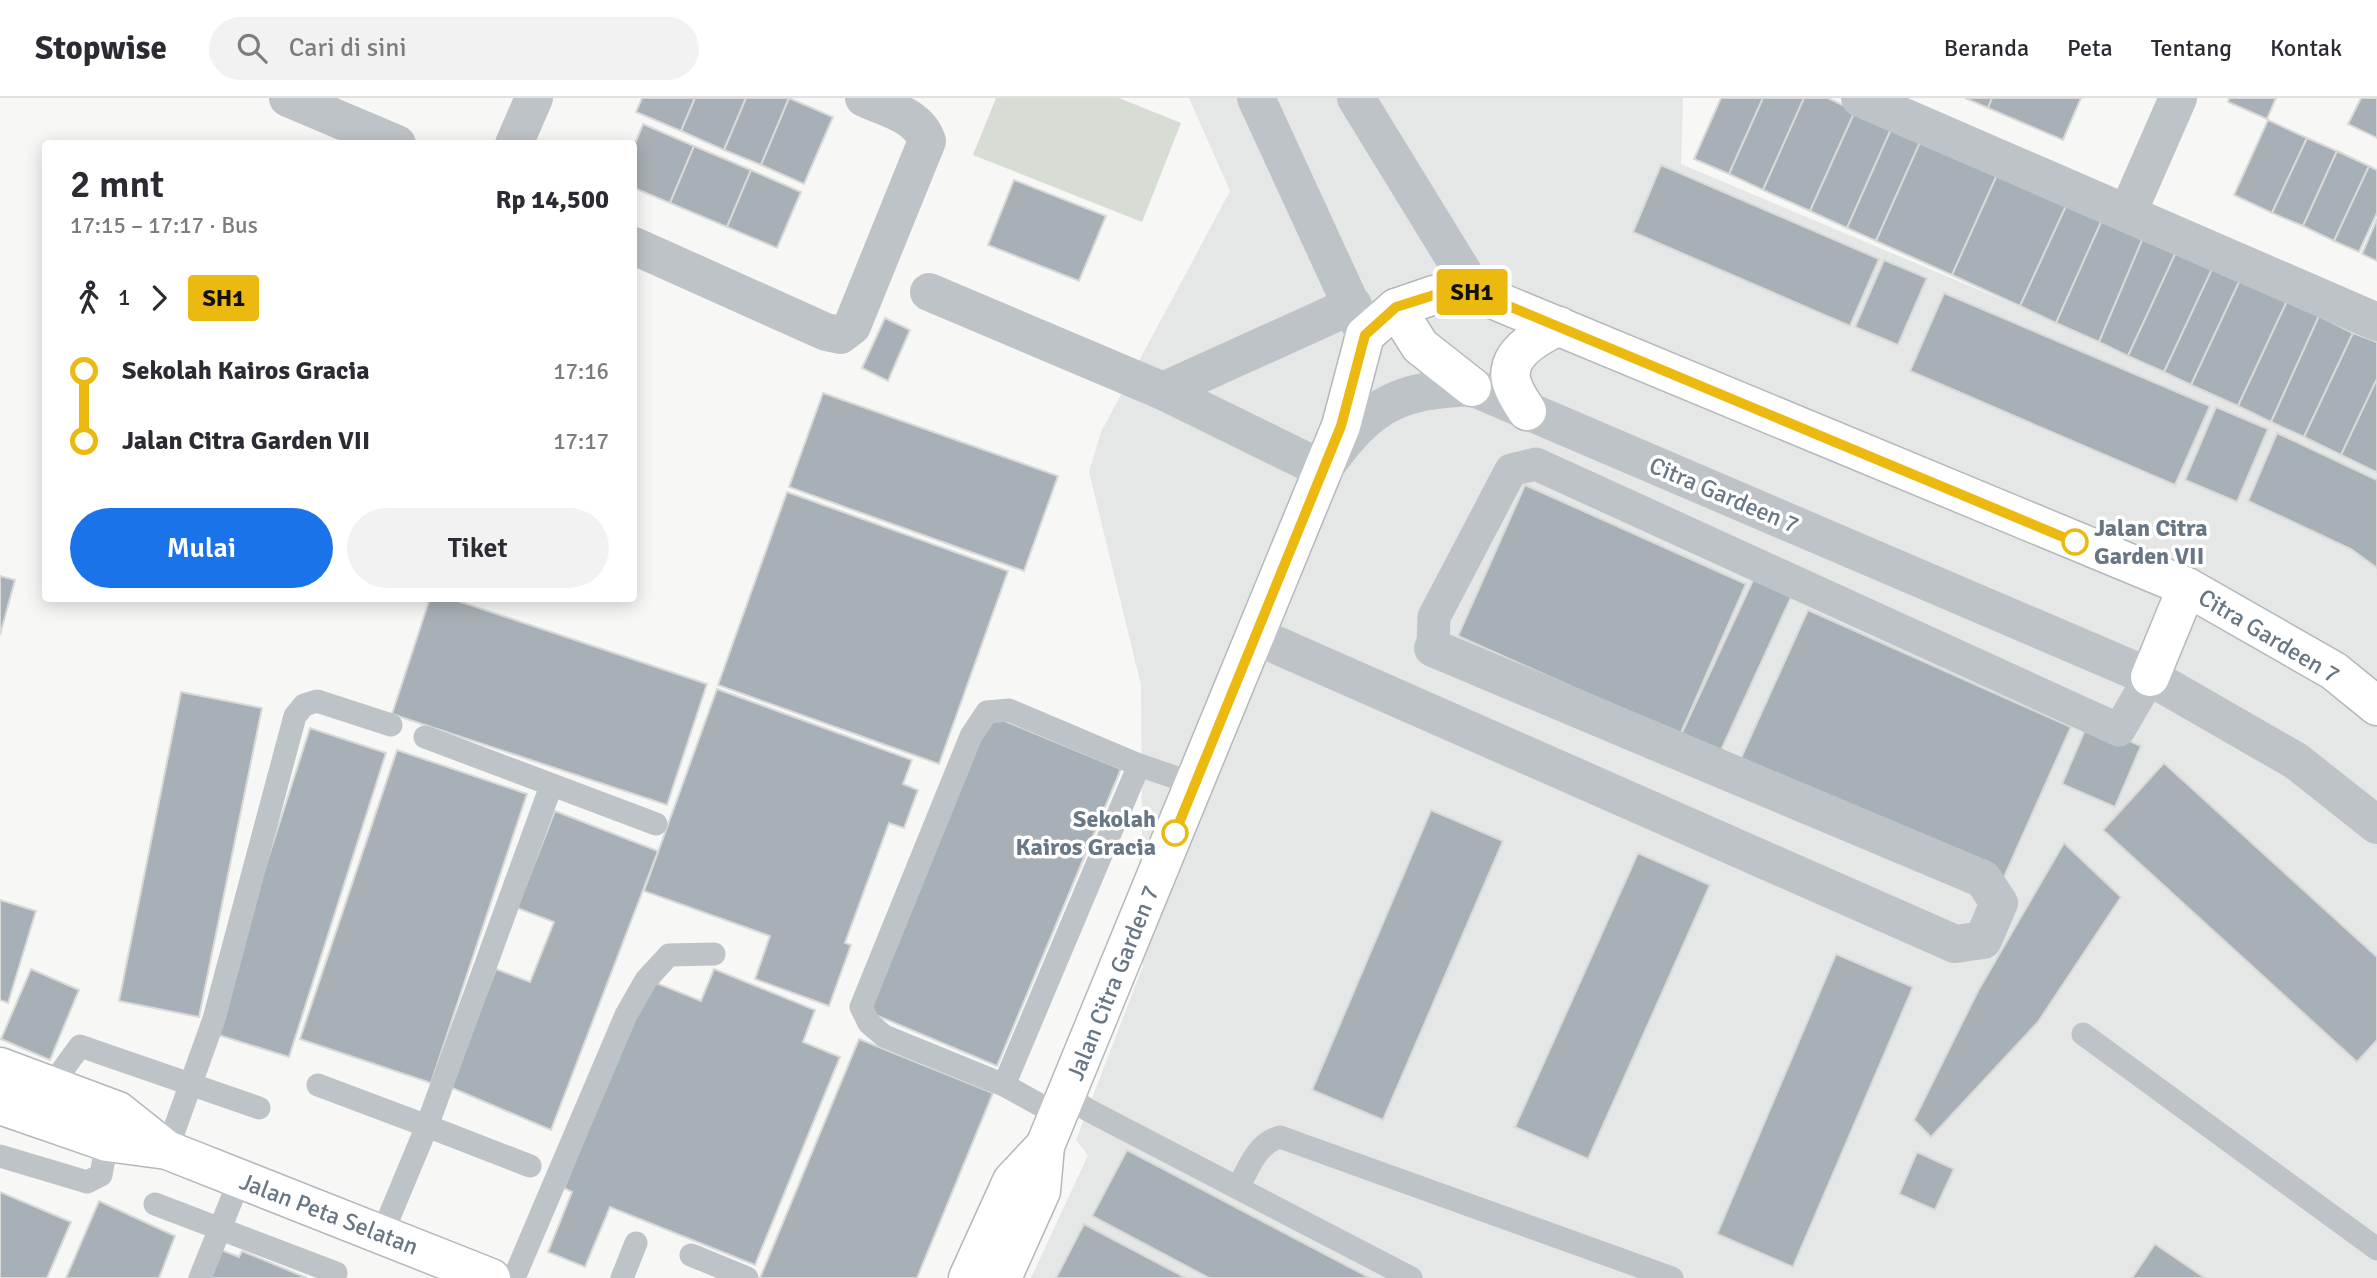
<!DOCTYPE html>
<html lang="id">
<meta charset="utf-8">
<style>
body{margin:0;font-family:Signika,sans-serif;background:#f2f2f3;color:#2b2b33;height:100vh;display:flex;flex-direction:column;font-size:26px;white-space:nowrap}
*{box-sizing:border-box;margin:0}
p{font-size:23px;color:#7c7c81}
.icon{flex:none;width:38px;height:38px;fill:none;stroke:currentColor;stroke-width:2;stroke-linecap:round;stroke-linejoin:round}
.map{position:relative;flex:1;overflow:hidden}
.sheet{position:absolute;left:42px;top:42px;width:595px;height:462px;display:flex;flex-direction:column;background:#fff;border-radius:7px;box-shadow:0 4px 18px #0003}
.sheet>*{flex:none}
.badge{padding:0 14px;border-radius:5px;font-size:24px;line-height:46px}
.map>.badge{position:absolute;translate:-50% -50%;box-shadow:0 0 0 4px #fff}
.legs{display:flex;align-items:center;gap:10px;height:77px;padding:0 28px;font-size:23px}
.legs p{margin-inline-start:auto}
.head{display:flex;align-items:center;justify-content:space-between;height:119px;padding:0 28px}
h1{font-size:38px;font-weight:600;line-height:52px}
.cta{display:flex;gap:14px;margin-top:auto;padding:14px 28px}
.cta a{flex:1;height:80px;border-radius:42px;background:#1a73e8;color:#fff;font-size:28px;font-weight:600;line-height:80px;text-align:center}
.cta a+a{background:#f2f2f3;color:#2b2b33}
ul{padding:0 28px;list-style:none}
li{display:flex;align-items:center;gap:24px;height:70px;font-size:26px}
li i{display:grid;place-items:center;width:10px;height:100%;margin:0 9px;background:currentColor}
li i::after{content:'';width:18px;height:18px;margin:-9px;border:5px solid;border-radius:50%;background:#fff}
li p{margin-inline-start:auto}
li:first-child i{background:linear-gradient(#0000 50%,currentColor 0)}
li:last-child i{background:linear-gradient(currentColor 50%,#0000 0)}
header{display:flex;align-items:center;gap:42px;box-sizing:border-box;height:98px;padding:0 35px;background:#fff;border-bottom:2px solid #e1e1e2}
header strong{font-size:33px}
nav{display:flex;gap:38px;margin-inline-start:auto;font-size:24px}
.search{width:490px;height:63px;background:#f2f2f3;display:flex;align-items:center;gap:18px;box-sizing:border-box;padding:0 24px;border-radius:38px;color:#7c7c81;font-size:26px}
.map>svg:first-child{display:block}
</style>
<header>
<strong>Stopwise</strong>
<div class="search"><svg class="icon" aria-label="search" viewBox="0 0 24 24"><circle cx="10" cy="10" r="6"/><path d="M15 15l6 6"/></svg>Cari di sini</div>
<nav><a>Beranda</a><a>Peta</a><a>Tentang</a><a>Kontak</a></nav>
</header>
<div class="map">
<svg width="2377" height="1180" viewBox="0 0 2377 1180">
<rect width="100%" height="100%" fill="#f7f7f5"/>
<path fill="#e5e6e6" d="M1189,0h494l-2,66 696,294v820h-1346l57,-123 -12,-15 67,-174 -2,-281 -52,-213 12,-40 129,-241z"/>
<path fill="#d7dcd4" d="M996,0h123l62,25 -39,99 -169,-67z"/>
<g fill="#a7b0b6" stroke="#d9d9d7" stroke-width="2">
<path d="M642,0h53l-14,33 -45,-19z"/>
<path d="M695,0h51l-22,52 -43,-19z"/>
<path d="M746,0h43l-28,67 -37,-15z"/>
<path d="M789,0l44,19 -29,67 -43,-19z"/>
<path d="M1721,0h42l-34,76 -35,-15z"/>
<path d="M1763,0h41l-41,92 -34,-16z"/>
<path d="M1804,0h24l27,13 -45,100 -47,-21z"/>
<path d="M1965,0h27l-4,10z"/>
<path d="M1992,0h89l-18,42 -75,-32z"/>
<path d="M2229,0h47l-9,21 -39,-17z"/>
<path d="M2361,0h16v40l-29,-14z"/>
<path d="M1855,13l37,16 -45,101 -37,-17z"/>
<path d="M2268,22l39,18 -35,75 -38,-18z"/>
<path d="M643,26l51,22 -24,57 -36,-15v-42z"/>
<path d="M1892,29l29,13 -45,101 -29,-13z"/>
<path d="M2307,40l30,13 -34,75 -31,-13z"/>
<path d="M1921,42l76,35 -45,100 -76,-34z"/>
<path d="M694,48l57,24 -24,57 -57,-24z"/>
<path d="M2337,53l32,15 -35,75 -31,-15z"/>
<path d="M1661,67l218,94 -29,67 -217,-94z"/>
<path d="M2369,68l8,4v43l-18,39 -25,-11z"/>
<path d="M751,72l50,22 -24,56 -50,-21z"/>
<path d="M1997,77l69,31 -46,100 -68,-31z"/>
<path d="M1014,82l92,36 -27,65 -91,-36z"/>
<path d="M2066,108l36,14 -46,103 -36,-17z"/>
<path d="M2377,121v42l-15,-7z"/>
<path d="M2102,122l41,18 -44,104 -43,-19z"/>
<path d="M2143,140l34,12 -49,106 -29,-14z"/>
<path d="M2177,152l36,17 -49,105 -36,-16z"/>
<path d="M1884,162l43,18 -29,67 -43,-18z"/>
<path d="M2213,169l27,13 -49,105 -27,-13z"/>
<path d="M2240,182l47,21 -49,105 -47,-21z"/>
<path d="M1944,195l266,113 -35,79 -265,-114z"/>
<path d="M2287,203l32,15 -48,106 -33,-16z"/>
<path d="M2319,218l34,17 -49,104 -33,-15z"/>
<path d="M885,220l25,12 -22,51 -26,-13z"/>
<path d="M2353,235l24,9v37l-36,76 -37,-18z"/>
<path d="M2377,281v91l-1,2 -35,-17z"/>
<path d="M823,295l235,83 -34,95 -235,-84z"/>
<path d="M2216,309l52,22 -31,73 -52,-22z"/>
<path d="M2277,335l100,47v88l-26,-19 -103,-48z"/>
<path d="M1525,387l221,99 -66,151 -222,-99z"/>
<path d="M787,394l221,79 -69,193 -221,-79z"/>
<path d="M0,478l15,4 -15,55z"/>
<path d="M1755,478l38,17 -76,166 -39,-18z"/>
<path d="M430,500h19l258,86 -40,121 -275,-91z"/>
<path d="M1808,512l263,117 -67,150 -263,-119z"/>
<path d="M717,591l195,71 -9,24 15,6 -14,38 -15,-5 -44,120 6,2 -22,61 -74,-27 15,-43 -126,-45z"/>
<path d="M181,594l81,16 -63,309 -80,-16z"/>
<path d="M988,616l133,55 -124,297 -133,-56z"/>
<path d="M2088,625l53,23 -26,61 -53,-23z"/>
<path d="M310,630l76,25 -97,304 -77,-24z"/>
<path d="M397,652l130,44 -96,289 -131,-44z"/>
<path d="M2164,665l213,194v83l-20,22 -254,-232z"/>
<path d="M1431,712l72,31 -120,279 -71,-30z"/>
<path d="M555,713l103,40 -107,279 -101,-43 46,-118 34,13 24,-60 -37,-14z"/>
<path d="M2064,745l57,54 -83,125 -107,115 -17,-17 64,-129z"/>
<path d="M1638,755l72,32 -122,274 -73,-32z"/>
<path d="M0,802l36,11 -28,92 -8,-3z"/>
<path d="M1836,856l77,33 -120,280 -76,-33z"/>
<path d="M31,871l48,21 -29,70 -49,-21z"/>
<path d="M714,871l101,41 -12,32 37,15 -85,208 -145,-58 -25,60 -37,-15 24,-60 -8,-4 85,-208 52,21z"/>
<path d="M859,941l134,54 -76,185h-157z"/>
<path d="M1127,1052l243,128h-161l-117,-62z"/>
<path d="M1917,1054l37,17 -19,41 -36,-16z"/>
<path d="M0,1094l71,30 -24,56h-47z"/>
<path d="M99,1103l76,35 -16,42h-93z"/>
<path d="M1084,1126l102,54h-130z"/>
<path d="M2155,1146l50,34h-73z"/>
<path d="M219,1151l20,8 3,-6 65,27h-100z"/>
</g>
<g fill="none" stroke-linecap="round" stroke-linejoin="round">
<defs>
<g id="secondary">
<path d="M1396,210l24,38 52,41"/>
<path d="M1527,313c-5,-8 -11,-16 -14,-25 -13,-30 25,-50 46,-60"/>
<path d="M2150,579l37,-90"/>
<path d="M0,969l118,44 49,39"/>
<path d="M0,1007l107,37 60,8 324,128"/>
<path d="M968,1180l44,-97 33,-35"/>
<path d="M1002,1180l39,-87 4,-45 296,-720 24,-91 31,-27 38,-13 41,-3 712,295 147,84 43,35"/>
</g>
</defs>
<use href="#secondary" stroke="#b3b8bd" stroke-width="41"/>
<g stroke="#bec3c7" stroke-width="23">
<path d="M425,639l231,87"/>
<path d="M2083,936l294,215"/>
<path d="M1075,983c-2,15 0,21 13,29l323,168"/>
<path d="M318,987l109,41 124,-340"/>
<path d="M1004,987l-120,-49 -15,-13 -8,-16 110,-271 16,-24 22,-2 130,55"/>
<path d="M51,988l29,-40 179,62"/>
<path d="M1058,1017l-54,-30 135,-320 56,19"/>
<path d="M167,1052l47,-131 81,-303 9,-11 13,-4 74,24"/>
<path d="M0,1058l87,26 14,-7 6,-33"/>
<path d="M1238,1090c11,-20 18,-44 42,-51l392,141"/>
<path d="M155,1106l181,69"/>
<path d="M382,1136l45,-108 103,40"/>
<path d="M691,1157l56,23"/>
<path d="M200,1180l40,-99"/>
<path d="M514,1180l112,-263 20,-35 23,-25 45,-1"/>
<path d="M622,1180l14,-35"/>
</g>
<path stroke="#bec3c7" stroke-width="33" d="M1433,550l1,-31 77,-147 25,-6 583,266 31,-53"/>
<g stroke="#bec3c7" stroke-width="38">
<path d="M288,0l109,46"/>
<path d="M1256,0l109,237"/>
<path d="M1356,0l119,194"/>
<path d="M1860,0l517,224"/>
<path d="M514,46l20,-46"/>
<path d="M2128,114l50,-114"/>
<path d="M634,148l192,86 14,3 12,-9 75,-185c-9,-26 -39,-32 -63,-43"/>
<path d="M929,194l234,99 161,79"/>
<path d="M1163,293l190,-86"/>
<path d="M1256,538l699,308 28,-4 16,-37 -16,-24 -550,-231"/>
</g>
<path stroke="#bec3c7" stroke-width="38" d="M1328,365c43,-60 72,-73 144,-76l678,290 146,84 81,64"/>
<use href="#secondary" stroke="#fff" stroke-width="38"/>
</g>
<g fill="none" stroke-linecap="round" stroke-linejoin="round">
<defs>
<path id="line-1" d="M1175,735l166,-407 24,-91 31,-28 38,-12 41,-3 600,250"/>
</defs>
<use href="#line-1" stroke="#fff" stroke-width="16"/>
<use href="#line-1" stroke="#ecb910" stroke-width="10"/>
</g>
<g fill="#fff" stroke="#ecb910" stroke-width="3.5">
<circle cx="2075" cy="444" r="12"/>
<circle cx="1175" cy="735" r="12"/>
</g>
<g text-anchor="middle" stroke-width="7" stroke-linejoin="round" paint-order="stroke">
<g font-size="24" fill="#677785" stroke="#fff">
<text transform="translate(1724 397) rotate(23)" y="8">Citra Gardeen 7</text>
<text transform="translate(2269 538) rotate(31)" y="8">Citra Gardeen 7</text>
<text transform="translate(1113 885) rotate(-68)" y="8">Jalan Citra Garden 7</text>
<text transform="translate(329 1116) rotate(21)" y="8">Jalan Peta Selatan</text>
</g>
<g font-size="24" font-weight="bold" fill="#677785" stroke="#fff" text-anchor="start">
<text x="2094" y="438">Jalan Citra<tspan x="2094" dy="28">Garden VII</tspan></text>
<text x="1156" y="729" text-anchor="end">Sekolah<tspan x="1156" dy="28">Kairos Gracia</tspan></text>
</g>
</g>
</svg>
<b class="badge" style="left:1472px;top:194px;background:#ecb910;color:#111">SH1</b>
<section class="sheet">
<div class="head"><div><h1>2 mnt</h1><p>17:15 – 17:17 · Bus</p></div><b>Rp 14,500</b></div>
<div class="legs"><svg class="icon" aria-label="walk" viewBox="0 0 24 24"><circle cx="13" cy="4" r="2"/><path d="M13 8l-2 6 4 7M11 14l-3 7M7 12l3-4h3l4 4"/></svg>1<svg class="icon" aria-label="forward" viewBox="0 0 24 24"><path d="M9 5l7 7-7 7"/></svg><b class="badge" style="background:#ecb910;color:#111">SH1</b></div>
<ul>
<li><i style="color:#ecb910"></i><b>Sekolah Kairos Gracia</b><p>17:16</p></li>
<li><i style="color:#ecb910"></i><b>Jalan Citra Garden VII</b><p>17:17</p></li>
</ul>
<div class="cta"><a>Mulai</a><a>Tiket</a></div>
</section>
</div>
